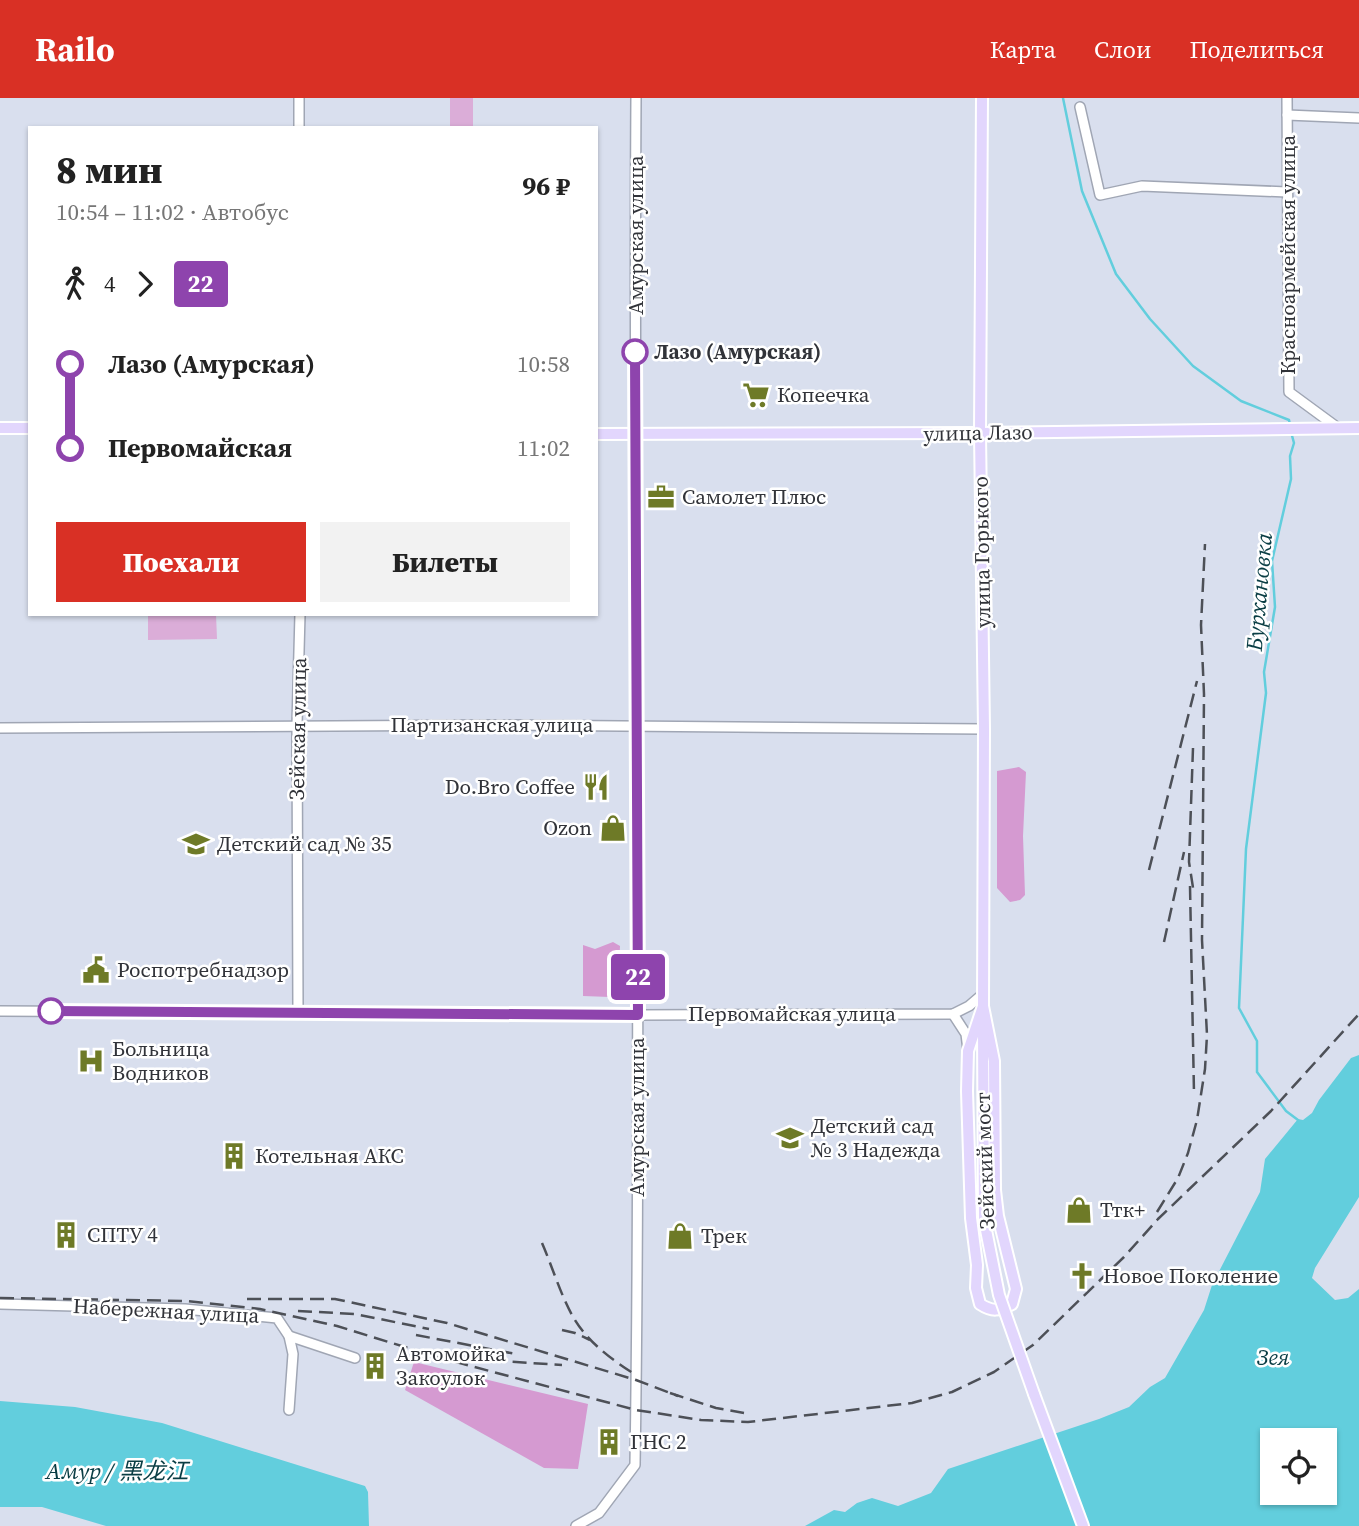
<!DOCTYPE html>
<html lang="ru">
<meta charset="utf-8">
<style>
body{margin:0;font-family:"Source Serif 4","Noto Sans SC",serif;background:#f2f2f2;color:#222;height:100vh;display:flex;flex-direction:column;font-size:26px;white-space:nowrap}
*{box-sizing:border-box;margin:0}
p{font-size:23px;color:#767676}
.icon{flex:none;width:38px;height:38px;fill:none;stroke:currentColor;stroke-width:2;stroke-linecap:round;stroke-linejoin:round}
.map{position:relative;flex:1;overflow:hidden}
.side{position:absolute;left:28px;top:28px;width:570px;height:490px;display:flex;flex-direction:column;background:#fff;border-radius:0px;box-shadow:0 2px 5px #0004}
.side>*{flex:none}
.badge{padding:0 14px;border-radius:5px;font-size:24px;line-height:46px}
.buttons{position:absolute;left:1260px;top:1330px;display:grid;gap:14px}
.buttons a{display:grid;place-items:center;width:77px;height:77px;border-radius:0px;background:#fff;box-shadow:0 2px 5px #0004;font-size:35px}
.map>.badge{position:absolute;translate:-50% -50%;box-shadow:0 0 0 4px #fff}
.legs{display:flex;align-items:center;gap:10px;height:77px;padding:0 28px;font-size:23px}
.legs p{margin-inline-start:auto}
.summary{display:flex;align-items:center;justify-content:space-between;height:119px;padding:0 28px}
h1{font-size:38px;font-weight:800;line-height:52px}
.action{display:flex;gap:14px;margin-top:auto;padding:14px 28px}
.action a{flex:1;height:80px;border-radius:0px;background:#d93025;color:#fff;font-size:28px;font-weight:800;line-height:80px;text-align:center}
.action a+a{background:#f2f2f2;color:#222}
ul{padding:0 28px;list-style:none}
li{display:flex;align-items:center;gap:24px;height:84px;font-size:26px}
li i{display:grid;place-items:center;width:10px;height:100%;margin:0 9px;background:currentColor}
li i::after{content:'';width:18px;height:18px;margin:-9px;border:5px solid;border-radius:50%;background:#fff}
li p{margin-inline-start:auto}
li:first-child i{background:linear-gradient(#0000 50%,currentColor 0)}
li:last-child i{background:linear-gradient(currentColor 50%,#0000 0)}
header{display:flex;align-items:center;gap:42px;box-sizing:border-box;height:98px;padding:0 35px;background:#d93025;color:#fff}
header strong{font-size:33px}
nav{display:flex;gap:38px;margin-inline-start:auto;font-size:24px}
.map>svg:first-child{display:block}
</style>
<header>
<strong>Railo</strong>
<nav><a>Карта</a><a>Слои</a><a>Поделиться</a></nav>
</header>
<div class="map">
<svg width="1359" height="1428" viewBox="0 0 1359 1428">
<rect width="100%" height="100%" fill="#d9dfee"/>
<g fill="#dbadd8">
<path d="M450,0h23v30h-47l24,-2z"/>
<path d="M148,516h68l1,25 -69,1z"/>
</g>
<g fill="#d59ad1">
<path d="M1019,669l7,5 -3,64 2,59 -5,5 -10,2 -13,-14v-117z"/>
<path d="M613,844l7,4 -2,45 -8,6 -27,-1v-51l12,4z"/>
<path d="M414,1264l174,42 -10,65 -34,-1 -139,-78z"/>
</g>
<g fill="#62cedd" fill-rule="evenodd">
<path d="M1359,957v142l-44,71 -3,10 23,22 13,-2 11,-9v237h-554l29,-16 11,2 12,-9 15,-5 26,8 33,-13 17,-24 151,-50 30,-12 21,-20 15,-9 39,-68 8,-25 48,-93 5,-33 33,-40 5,1 9,-7 7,-13 32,-42zM1272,1342h53v53h-53z"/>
<path d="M0,1303l75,6 87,16 203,63 3,6 1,34h-263l-64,-19h-42z"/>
</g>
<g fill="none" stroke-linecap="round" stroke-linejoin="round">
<g stroke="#62cedd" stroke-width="2.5">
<path d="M1063,0l19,93 34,83 34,45 43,47 48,35 48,19 1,5"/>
<path d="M1291,334l3,11 -4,13 1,23 -19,82 3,46 -11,65 2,21 -20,156 -7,159 18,33v31l29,39 12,9"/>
</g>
<defs>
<g id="minor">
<path d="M299,0v30"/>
<path d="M1287,0l2,294 49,36"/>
<path d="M1080,9l20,88 42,-9 145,6"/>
<path d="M1287,17l72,3"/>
<path d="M0,630l493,-3 491,4"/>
<path d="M0,913l638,4 315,-1 16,-8 14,-12"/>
<path d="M298,913l-1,-286 3,-111"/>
<path d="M953,916l13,20 2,16"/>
<path d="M0,1206l185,5 92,9 12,18 4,18 -4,56"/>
<path d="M289,1238l66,22"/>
<path d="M576,1428l23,-13 36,-48c7,-456 -2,-911 1,-1367"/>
</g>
<g id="major">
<path d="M982,0l-2,335 4,296 -1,277 11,55 1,129 3,26 18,73 -4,15c-13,7 -20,8 -32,0l-4,-16 1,-23 -6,-47 -4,-127 1,-40 15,-45"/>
<path d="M0,330h30"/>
<path d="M597,336l383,-1 379,-5"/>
<path d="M983,932l1,190"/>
<path d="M1034,1296l49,132"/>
</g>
</defs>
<use href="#minor" stroke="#a0a6b4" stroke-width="12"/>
<use href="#major" stroke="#fff" stroke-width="14"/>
<use href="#minor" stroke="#fff" stroke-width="9"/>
<use href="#major" stroke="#e2d6fd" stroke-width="10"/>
<g stroke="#4d5057" stroke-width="2.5" stroke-dasharray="14 7" stroke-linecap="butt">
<path d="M1193,650l-4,114 5,32"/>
<path d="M1149,772l48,-189"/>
<path d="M1190,788l4,207"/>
<path d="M1164,844l20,-90"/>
<path d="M1157,1114l21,-34 10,-25 9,-33 8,-51 2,-34 -5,-95 2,-246 -3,-69 4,-81"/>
<path d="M542,1145c10,23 18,50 30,72 14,26 40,45 64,60"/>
<path d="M0,1200l187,3 73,8 77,17 100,31 199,53 65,10 47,2 164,-19 40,-11 42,-20 39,-27 91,-88 34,-38 113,-108 88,-97"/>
<path d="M247,1201h88l112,24 189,57 42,16"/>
<path d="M298,1213l57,3 74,15"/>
<path d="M562,1232l13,3 15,7"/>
<path d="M416,1237l100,19"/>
<path d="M471,1259l13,3 78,5"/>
<path d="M670,1295l46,15 28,5"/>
</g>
<defs>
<path id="major-bridge" d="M984,1122l15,75 35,99"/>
</defs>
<use href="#major-bridge" stroke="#fff" stroke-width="14" stroke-linecap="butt"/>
<use href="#major-bridge" stroke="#e2d6fd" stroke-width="10"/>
</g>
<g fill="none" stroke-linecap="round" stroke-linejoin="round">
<defs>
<path id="line-1" d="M51,913l587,4 -3,-663"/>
</defs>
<use href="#line-1" stroke="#fff" stroke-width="16"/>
<use href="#line-1" stroke="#8e44ad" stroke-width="10"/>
</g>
<defs>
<symbol id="supermarket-bare" viewBox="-9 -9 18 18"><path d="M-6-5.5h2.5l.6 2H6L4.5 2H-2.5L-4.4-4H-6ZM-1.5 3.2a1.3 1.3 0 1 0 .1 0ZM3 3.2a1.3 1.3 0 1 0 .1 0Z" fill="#6e7a27" stroke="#fff" stroke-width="2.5" paint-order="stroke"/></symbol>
<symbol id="office-bare" viewBox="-9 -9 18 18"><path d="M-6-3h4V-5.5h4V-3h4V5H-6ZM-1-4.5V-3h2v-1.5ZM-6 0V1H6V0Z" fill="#6e7a27" stroke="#fff" stroke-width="2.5" paint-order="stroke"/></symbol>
<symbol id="restaurant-bare" viewBox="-9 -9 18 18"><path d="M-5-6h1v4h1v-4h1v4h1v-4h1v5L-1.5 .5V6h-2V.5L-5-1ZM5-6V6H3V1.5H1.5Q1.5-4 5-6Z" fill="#6e7a27" stroke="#fff" stroke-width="2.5" paint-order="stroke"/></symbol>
<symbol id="shop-bare" viewBox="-9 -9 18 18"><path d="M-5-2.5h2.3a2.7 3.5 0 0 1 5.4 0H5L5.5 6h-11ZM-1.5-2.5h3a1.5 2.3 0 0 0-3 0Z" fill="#6e7a27" stroke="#fff" stroke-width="2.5" paint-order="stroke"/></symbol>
<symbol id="school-bare" viewBox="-9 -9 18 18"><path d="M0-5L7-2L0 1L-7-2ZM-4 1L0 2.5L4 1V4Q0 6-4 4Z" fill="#6e7a27" stroke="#fff" stroke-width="2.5" paint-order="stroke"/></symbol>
<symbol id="civic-bare" viewBox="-9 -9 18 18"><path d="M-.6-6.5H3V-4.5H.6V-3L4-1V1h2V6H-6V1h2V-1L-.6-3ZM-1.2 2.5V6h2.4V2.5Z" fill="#6e7a27" stroke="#fff" stroke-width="2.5" paint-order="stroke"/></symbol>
<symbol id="hospital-bare" viewBox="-9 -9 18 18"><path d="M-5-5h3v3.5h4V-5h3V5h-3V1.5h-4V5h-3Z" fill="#6e7a27" stroke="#fff" stroke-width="2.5" paint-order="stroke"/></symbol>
<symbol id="building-bare" viewBox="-9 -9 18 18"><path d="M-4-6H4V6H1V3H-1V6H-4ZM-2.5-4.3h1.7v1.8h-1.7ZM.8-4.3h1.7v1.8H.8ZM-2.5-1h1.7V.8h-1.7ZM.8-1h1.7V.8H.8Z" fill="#6e7a27" stroke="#fff" stroke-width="2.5" paint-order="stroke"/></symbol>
<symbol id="church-bare" viewBox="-9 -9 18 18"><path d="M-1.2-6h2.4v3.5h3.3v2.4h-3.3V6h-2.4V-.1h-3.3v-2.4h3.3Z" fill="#6e7a27" stroke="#fff" stroke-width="2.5" paint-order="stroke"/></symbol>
</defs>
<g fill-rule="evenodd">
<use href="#supermarket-bare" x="737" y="278" width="38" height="38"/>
<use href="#office-bare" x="642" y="380" width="38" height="38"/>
<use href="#restaurant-bare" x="577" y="670" width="38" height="38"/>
<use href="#shop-bare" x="594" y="711" width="38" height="38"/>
<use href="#school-bare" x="177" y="727" width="38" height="38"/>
<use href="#civic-bare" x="77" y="853" width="38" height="38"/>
<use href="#hospital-bare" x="72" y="944" width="38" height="38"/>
<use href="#school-bare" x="771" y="1021" width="38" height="38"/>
<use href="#building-bare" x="215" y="1039" width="38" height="38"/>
<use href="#shop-bare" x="1060" y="1093" width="38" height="38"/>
<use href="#building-bare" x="47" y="1118" width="38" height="38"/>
<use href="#shop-bare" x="661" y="1119" width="38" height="38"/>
<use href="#church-bare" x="1063" y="1159" width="38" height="38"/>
<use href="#building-bare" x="356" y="1249" width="38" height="38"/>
<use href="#building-bare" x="590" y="1325" width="38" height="38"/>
</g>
<g fill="#fff" stroke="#8e44ad" stroke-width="3.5">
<circle cx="635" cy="254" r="12"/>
<circle cx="51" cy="913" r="12"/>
</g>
<g text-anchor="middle" stroke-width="5" stroke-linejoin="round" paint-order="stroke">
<g font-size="21" fill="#313339" stroke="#fff">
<text transform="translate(636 137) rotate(-90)" y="7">Амурская улица</text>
<text transform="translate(1288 157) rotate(-90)" y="7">Красноармейская улица</text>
<text transform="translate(978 335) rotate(-1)" y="7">улица Лазо</text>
<text transform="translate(982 454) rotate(-91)" y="7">улица Горького</text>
<text x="492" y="634">Партизанская улица</text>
<text transform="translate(298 631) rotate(-89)" y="7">Зейская улица</text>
<text x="792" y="923">Первомайская улица</text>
<text transform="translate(637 1019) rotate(-90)" y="7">Амурская улица</text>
<text transform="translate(985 1063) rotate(-92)" y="7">Зейский мост</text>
<text transform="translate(166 1213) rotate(3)" y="7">Набережная улица</text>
</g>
<g font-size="21" font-weight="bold" fill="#313339" stroke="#fff" text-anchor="start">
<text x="654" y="261">Лазо (Амурская)</text>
</g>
<g font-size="21" fill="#313339" stroke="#fff" text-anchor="start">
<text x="777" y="304">Копеечка</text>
<text x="682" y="406">Самолет Плюс</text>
<text x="575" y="696" text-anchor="end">Do.Bro Coffee</text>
<text x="592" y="737" text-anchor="end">Ozon</text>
<text x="217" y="753">Детский сад № 35</text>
<text x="117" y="879">Роспотребнадзор</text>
<text x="112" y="958">Больница<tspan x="112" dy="24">Водников</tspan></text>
<text x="811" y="1035">Детский сад<tspan x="811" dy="24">№ 3 Надежда</tspan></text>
<text x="255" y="1065">Котельная АКС</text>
<text x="1100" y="1119">Ттк+</text>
<text x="87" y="1144">СПТУ 4</text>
<text x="701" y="1145">Трек</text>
<text x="1103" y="1185">Новое Поколение</text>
<text x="396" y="1263">Автомойка<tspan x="396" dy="24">Закоулок</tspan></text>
<text x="630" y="1351">ГНС 2</text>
</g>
<g font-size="23" font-style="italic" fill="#093d44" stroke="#fff">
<text transform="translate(1259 494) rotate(-85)" y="8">Бурхановка</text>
<text x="1273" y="1267">Зея</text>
<text x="117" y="1381">Амур / 黑龙江</text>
</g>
</g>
</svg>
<div class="buttons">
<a><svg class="icon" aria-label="locate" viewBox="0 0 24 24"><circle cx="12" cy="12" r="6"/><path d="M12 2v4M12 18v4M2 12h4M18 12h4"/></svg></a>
</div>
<b class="badge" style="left:638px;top:879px;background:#8e44ad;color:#fff">22</b>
<section class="side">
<div class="summary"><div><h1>8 мин</h1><p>10:54 – 11:02 · Автобус</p></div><b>96 ₽</b></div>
<div class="legs"><svg class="icon" aria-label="walk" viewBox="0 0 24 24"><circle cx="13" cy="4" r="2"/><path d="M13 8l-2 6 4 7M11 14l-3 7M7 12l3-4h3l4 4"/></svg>4<svg class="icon" aria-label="forward" viewBox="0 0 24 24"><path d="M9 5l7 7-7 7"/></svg><b class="badge" style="background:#8e44ad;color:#fff">22</b></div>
<ul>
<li><i style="color:#8e44ad"></i><b>Лазо (Амурская)</b><p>10:58</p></li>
<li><i style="color:#8e44ad"></i><b>Первомайская</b><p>11:02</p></li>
</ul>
<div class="action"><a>Поехали</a><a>Билеты</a></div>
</section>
</div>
